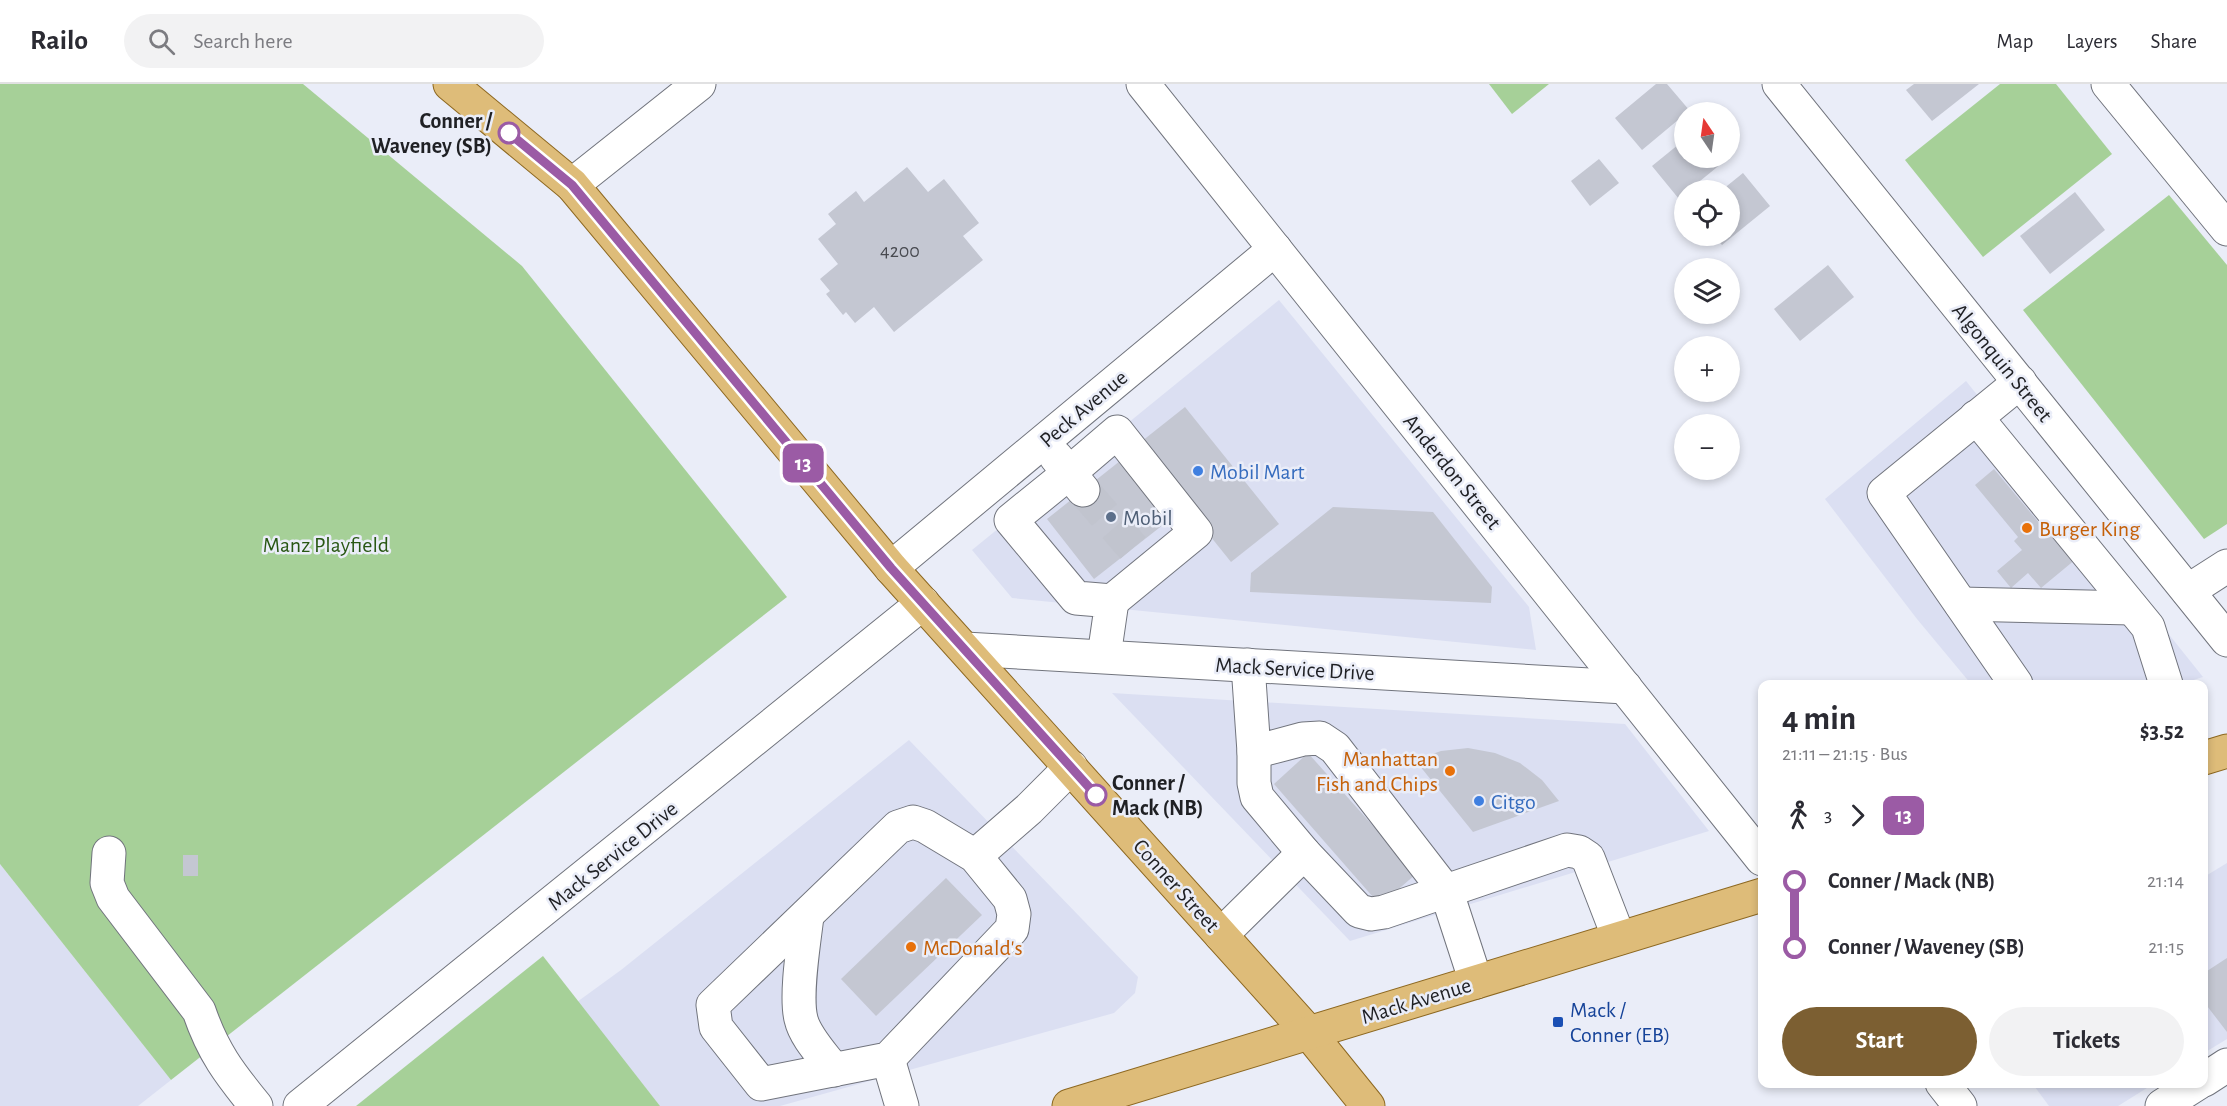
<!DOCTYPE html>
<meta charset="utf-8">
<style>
body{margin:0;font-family:"Alegreya Sans",sans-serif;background:#f2f2f3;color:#2b2b33;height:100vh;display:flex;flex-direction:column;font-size:22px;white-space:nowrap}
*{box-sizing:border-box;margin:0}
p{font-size:20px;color:#7c7c81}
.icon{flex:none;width:33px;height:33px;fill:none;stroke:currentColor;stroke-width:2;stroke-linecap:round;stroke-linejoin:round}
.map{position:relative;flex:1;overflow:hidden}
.side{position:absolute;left:1758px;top:596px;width:450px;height:408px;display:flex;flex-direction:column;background:#fff;border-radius:12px;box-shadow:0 3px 9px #0003}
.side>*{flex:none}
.badge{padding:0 12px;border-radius:9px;font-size:21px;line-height:39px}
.needle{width:39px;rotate:347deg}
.controls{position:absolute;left:1674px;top:18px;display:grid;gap:12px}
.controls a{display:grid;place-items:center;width:66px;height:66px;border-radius:50%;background:#fff;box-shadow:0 3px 9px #0003;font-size:30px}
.map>.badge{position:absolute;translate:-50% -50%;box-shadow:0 0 0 3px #fff}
.legs{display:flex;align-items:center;gap:9px;height:66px;padding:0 24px;font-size:20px}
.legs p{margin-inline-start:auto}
.head{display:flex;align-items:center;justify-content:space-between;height:102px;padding:0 24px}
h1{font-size:33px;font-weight:600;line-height:45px}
.action{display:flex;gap:12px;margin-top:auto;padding:12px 24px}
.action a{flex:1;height:69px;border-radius:36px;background:#7c5f32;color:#fff;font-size:24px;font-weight:600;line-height:69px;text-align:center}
.action a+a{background:#f2f2f3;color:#2b2b33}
ul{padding:0 24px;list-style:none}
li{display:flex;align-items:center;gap:21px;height:66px;font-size:22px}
li i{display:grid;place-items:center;width:9px;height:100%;margin:0 8px;background:currentColor}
li i::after{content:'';width:15px;height:15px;margin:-8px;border:4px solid;border-radius:50%;background:#fff}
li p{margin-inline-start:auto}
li:first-child i{background:linear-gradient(#0000 50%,currentColor 0)}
li:last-child i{background:linear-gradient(currentColor 50%,#0000 0)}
header{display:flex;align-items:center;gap:36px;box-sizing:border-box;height:84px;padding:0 30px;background:#fff;border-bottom:2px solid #e1e1e2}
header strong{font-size:28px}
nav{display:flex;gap:33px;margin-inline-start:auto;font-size:21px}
.search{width:420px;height:54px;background:#f2f2f3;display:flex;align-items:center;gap:15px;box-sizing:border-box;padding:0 21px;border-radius:33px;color:#7c7c81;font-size:22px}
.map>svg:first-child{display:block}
</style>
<header>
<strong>Railo</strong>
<div class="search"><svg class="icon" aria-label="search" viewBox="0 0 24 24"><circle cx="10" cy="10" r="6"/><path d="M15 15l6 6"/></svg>Search here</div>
<nav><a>Map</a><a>Layers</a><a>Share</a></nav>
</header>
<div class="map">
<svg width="2227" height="1022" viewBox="0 0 2227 1022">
<rect width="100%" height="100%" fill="#eaedf8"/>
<g fill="#dbdff2">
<path d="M1279,216l250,307 7,43 -524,-52 -40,-48z"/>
<path d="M1966,297l237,296 -22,7h-210l-54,-65 -92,-120z"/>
<path d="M1112,609l513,31 84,107 -359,110z"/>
<path d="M909,656l229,237 -3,16 -21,20 -334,93h-120l-83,-104 44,-32z"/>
<path d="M2227,779v176l-23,14v-176z"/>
<path d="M0,780l171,216 -33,26h-138z"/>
<path d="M2032,999h123l-37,23h-69z"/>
</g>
<g fill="#a6d098">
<path d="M0,0h303l219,182 265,331 -616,483 -171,-216z"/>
<path d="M1489,0h60l-37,30z"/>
<path d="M2000,0h56l56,70 -129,103 -78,-97z"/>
<path d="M2169,111l58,70v259l-23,15 -181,-229z"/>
<path d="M543,872l117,150h-304z"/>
</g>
<g fill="#c4c7d2">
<path d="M1656,0h11l23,27 -6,1v3l-42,35 -27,-32z"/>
<path d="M1914,0h65l-47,37 -26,-31z"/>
<path d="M1684,56v18h42l1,1 -38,31h-5v4l-5,5 -27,-33z"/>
<path d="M1599,75l20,24 -29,23 -19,-25z"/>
<path d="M907,83l21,25 16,-13 35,44 -16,13 20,24 -89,72 -20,-25 -19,16 -9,-11 -3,3 -17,-21 4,-3 -10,-12 18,-15 -20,-25 18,-15 -8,-10 28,-23 8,11z"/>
<path d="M1743,89l27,33 -48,39 -8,-9h16v-46h-8z"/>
<path d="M2075,108l30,38 -55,44 -30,-38z"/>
<path d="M1828,181l26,32 -54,44 -26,-32z"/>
<path d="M1185,323l94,117 -48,38 -94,-117z"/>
<path d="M1125,373l48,60 -79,62 -47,-60z"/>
<path d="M1994,385l52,62 8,-7 22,35 -35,29 -13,-15 -17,15 -14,-17 25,-21 -8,-9 4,-4 -43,-52z"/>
<path d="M1333,423l100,5 59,75 -1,16 -241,-11 1,-19z"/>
<path d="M1468,664l27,5 25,10 22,17 17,21 -86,31 -58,-72 26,-9z"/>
<path d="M1308,669l108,121 -36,31 -106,-121z"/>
<rect x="183" y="771" width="15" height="21"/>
<path d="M946,794l36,37 -106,101 -35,-37z"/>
<path d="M2227,874v74l-23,-30v-29z"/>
</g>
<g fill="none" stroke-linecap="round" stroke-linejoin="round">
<path stroke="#c1c4ce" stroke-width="33" stroke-dasharray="33 16" stroke-linecap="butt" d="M1083,406l50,58"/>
<defs>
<g id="minor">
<path d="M1143,0l619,775"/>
<path d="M1779,0l448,556"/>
<path d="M2108,0l119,145"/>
<path d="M572,101l127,-101"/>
<path d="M1976,333l172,210 18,57"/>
<path d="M1056,373l13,16 -58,47 65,78 36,3 -8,55"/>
<path d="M1083,406l-14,-17 48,-41 79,100 -84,69"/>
<path d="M891,484l384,-319"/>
<path d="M2188,507l39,-25"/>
<path d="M1961,520l171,4"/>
<path d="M965,565l660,38"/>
<path d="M1248,581l6,87v31l3,14 47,56"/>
<path d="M2016,600l-132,-191 136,-111"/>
<path d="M1254,668l49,-13 17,-1 15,10 112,145 29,89"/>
<path d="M913,738l12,4 50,30 35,43 4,15 -2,15 -124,130 -127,25 -45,-57 -3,-22 185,-178z"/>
<path d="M109,769l-2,30 6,15 86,113c14,41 30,62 57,95"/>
<path d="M975,772l54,-47 42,-42"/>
<path d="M807,832c-3,26 -12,79 -6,103 4,18 22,36 33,51"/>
<path d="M1221,851l83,-82 55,58 12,3 13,-2 183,-62 12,2 9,6 31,80"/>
<path d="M888,975l14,47"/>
<path d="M2204,996l23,-15"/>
<path d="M1942,999l18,23"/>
<path d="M300,1022l623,-503"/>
<path d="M2162,1022l36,-23"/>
</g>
<g id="major">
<path d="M450,0l122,101 319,383 418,465 59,73"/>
<path d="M2204,674l23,-7"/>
<path d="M1069,1022l693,-211"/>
</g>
</defs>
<use href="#minor" stroke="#71747d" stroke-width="35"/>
<use href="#major" stroke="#8d6821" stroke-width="35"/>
<use href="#minor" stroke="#fff" stroke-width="33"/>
<use href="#major" stroke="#debc79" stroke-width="33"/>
</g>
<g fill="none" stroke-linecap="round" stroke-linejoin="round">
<defs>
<path id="line-1" d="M509,49l63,52 319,383 205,227"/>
</defs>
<use href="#line-1" stroke="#fff" stroke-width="14"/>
<use href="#line-1" stroke="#9b5ba5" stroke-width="9"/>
</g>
<g fill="#fff" stroke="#9b5ba5" stroke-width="3">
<circle cx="509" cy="49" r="10"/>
<circle cx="1096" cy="711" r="10"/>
</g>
<g fill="#3f7fe0" stroke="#eaedf8" stroke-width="2">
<circle cx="1198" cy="387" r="6"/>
<circle cx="1479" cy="717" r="6"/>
</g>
<circle fill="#5c6f8a" stroke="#eaedf8" stroke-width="2" cx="1111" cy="433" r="6"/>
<g fill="#e8710a" stroke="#eaedf8" stroke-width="2">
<circle cx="2027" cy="444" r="6"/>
<circle cx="1450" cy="687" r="6"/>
<circle cx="911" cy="863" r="6"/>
</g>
<rect fill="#1a4fb4" stroke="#eaedf8" stroke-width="2" x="1552" y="932" width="12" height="12" rx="3"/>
<g text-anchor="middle" stroke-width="5" stroke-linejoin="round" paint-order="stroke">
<g font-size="20" fill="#484a50">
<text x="900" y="173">4200</text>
</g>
<g font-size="22" font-weight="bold" fill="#1f2024" stroke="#eaedf8" text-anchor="end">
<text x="492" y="44">Conner /<tspan x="492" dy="25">Waveney (SB)</tspan></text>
<text x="1112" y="706" text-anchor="start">Conner /<tspan x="1112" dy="25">Mack (NB)</tspan></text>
</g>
<g font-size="22" fill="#1f2024" stroke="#eaedf8">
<text transform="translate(2003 278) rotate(51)" y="8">Algonquin Street</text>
<text transform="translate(1083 324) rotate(-40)" y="8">Peck Avenue</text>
<text transform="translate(1453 387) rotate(51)" y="8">Anderdon Street</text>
<text transform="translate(1295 584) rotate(3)" y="8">Mack Service Drive</text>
<text transform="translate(612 771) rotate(-39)" y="8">Mack Service Drive</text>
<text transform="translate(1177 801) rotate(48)" y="8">Conner Street</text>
<text transform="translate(1416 916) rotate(-17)" y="8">Mack Avenue</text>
</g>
<g font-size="22" fill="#366cbe" stroke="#eaedf8" text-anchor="start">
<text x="1210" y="395">Mobil Mart</text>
<text x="1491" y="725">Citgo</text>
</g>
<g font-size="22" fill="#4e5e75" stroke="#eaedf8" text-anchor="start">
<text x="1123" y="441">Mobil</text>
</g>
<g font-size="22" fill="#c56008" stroke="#eaedf8" text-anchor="start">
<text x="2039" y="452">Burger King</text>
<text x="1438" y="682" text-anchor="end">Manhattan<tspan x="1438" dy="25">Fish and Chips</tspan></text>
<text x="923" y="871">McDonald's</text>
</g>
<g font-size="22" fill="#285713" stroke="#eaedf8">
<text x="326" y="468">Manz Playfield</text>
</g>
<g font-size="22" fill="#164399" stroke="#eaedf8" text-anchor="start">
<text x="1570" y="933">Mack /<tspan x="1570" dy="25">Conner (EB)</tspan></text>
</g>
</g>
</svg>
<div class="controls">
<a><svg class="needle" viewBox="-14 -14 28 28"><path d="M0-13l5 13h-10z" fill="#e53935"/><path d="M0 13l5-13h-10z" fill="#7c7c81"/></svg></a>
<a><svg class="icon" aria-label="locate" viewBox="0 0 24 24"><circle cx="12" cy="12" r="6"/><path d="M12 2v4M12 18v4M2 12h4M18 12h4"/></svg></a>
<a><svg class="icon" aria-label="layers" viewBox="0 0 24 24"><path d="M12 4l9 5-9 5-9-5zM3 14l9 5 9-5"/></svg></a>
<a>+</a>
<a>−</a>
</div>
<b class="badge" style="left:803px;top:379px;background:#9b5ba5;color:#fff">13</b>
<section class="side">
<div class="head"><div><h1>4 min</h1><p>21:11 – 21:15 · Bus</p></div><b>$3.52</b></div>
<div class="legs"><svg class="icon" aria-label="walk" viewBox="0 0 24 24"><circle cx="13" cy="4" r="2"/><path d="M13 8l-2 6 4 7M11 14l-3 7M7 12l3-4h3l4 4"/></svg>3<svg class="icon" aria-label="forward" viewBox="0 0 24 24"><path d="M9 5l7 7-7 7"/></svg><b class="badge" style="background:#9b5ba5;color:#fff">13</b></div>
<ul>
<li><i style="color:#9b5ba5"></i><b>Conner / Mack (NB)</b><p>21:14</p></li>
<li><i style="color:#9b5ba5"></i><b>Conner / Waveney (SB)</b><p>21:15</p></li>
</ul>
<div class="action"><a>Start</a><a>Tickets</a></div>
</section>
</div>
